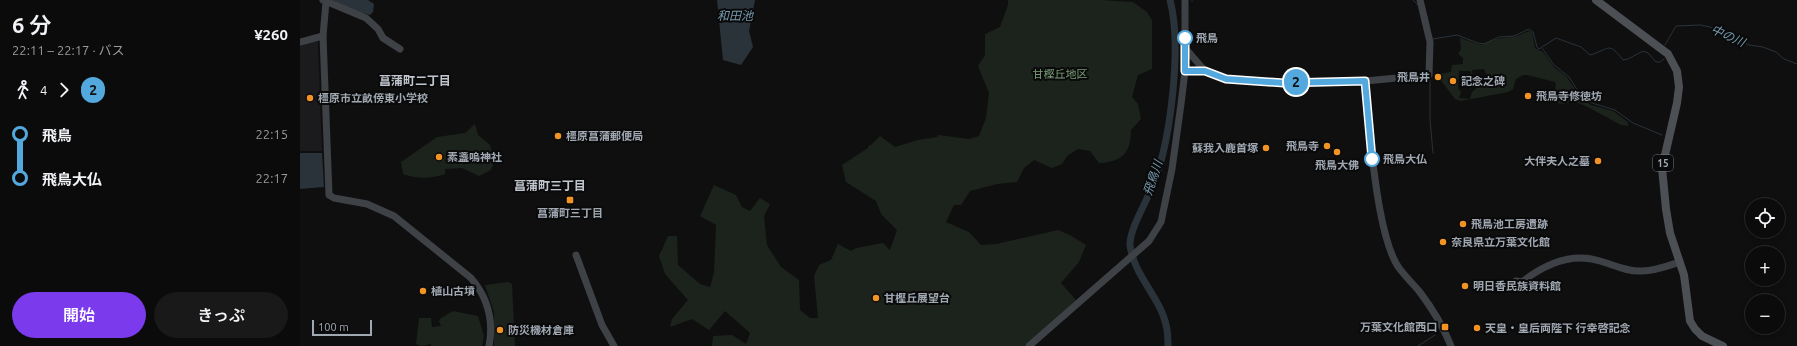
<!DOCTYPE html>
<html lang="ja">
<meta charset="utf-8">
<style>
body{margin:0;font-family:Ubuntu,"Noto Sans JP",sans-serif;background:#19191a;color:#f1f3f6;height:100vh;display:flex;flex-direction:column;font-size:15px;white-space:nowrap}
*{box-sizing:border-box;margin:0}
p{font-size:13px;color:#9a9b9d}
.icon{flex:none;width:22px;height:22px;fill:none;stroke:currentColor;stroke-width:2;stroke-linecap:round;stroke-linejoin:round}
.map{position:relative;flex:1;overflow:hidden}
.sheet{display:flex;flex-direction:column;background:#0b0b0c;width:300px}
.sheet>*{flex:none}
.badge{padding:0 8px;border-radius:13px;font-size:14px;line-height:26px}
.controls{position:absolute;left:1445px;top:198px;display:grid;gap:8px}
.controls a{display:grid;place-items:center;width:40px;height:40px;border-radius:50%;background:#0b0b0c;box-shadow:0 2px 6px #0003,0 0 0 1px #2b2b2d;font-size:20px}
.scale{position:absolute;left:12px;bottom:10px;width:60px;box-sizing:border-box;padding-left:4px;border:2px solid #a0a8b2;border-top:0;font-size:11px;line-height:14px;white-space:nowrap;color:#a0a8b2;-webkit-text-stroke:3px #0a0a0b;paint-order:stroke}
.map>.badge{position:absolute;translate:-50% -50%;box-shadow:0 0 0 2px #fff}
.legs{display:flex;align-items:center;gap:6px;height:44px;padding:0 12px;font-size:13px}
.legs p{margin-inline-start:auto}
.headline{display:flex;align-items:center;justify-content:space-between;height:68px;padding:0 12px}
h1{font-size:22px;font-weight:600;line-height:30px}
.button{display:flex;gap:8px;margin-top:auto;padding:8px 12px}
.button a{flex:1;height:46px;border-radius:24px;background:#7c3aed;color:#fff;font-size:16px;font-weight:600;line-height:46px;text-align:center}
.button a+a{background:#19191a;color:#f1f3f6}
ul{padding:0 12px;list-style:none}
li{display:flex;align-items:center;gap:14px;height:44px;font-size:15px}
li i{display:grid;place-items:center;width:6px;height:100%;margin:0 5px;background:currentColor}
li i::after{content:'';width:10px;height:10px;margin:-5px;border:3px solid;border-radius:50%;background:#0b0b0c}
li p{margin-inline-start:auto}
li:first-child i{background:linear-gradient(#0000 50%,currentColor 0)}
li:last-child i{background:linear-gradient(currentColor 50%,#0000 0)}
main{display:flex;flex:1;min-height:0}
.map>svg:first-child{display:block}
</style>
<main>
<section class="sheet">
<div class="headline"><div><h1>6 分</h1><p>22:11 – 22:17 · バス</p></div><b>¥260</b></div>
<div class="legs"><svg class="icon" aria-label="walk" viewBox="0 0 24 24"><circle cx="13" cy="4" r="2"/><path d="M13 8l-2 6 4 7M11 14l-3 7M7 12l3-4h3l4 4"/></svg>4<svg class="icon" aria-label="forward" viewBox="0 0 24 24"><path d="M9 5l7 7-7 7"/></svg><b class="badge" style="background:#53a8dd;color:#111">2</b></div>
<ul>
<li><i style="color:#53a8dd"></i><b>飛鳥</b><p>22:15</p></li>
<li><i style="color:#53a8dd"></i><b>飛鳥大仏</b><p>22:17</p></li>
</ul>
<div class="button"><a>開始</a><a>きっぷ</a></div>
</section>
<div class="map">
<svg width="1497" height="346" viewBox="0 0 1497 346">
<rect width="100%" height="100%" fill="#0f0f10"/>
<path fill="#1b1b1d" d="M10,41l8,1 4,109h-22v-106z"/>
<g fill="#1c231c" fill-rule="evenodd">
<path d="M708,0h93l32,2 14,10 5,8v49l-14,6 -6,22 6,7 3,15 -10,11c0,23 -9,32 -32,33l-9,-12 -12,-2 -11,7 -5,8 -10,4 -18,-8 -10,8 -7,14 -20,2 -27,7 -9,14h-7l-8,17 23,10 12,13 15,-1 62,-14 12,5 16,10 -7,17 -18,21 15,17 -52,46h-312l1,-10 19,-1 14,9 4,-11 -25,-22 -16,19 -17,-11 -22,8 2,-8 16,-19 -23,-26 -6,-18 9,-20h9l1,29 22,19 10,3 4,-14 2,-48 -16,-9 14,-31 22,10 6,12 8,4 10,-13 10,6 -6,12 3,29 14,22 18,13 1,30 10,8h8l-4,-42 5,-11 12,-5 7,-16 13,7 5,-3 27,-5 7,7 7,-20 -16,-16 -5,-13 -30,-19 -4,-17 26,-17 1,-3h2l9,-9 15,11 23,-7 19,-3 1,-2 31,4 10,-3 7,-18 3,-25 -11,-27 7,-11v-21l15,-7 8,-22z"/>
<path d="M1229,31l3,1 3,16 8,4 12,16 11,8 16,23 9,6 22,6 15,11v4l-7,-1c-12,-6 -34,-20 -46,-23 -6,-2 -15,6 -21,-2 -2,-4 1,-11 2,-15l-1,-3 -28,-7h-4l-7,4 -3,10 -5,3 -47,9 -6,-2 -16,-21v-4l12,-2 1,-7 11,-1v-6l-5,-4 3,-5 -1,-11 21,7 15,-6 21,-3zM1184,69l3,7 -2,3 -12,3 -1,-12zM1159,71h12v15l6,2 -5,4 -2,7 -11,-1 2,-6 -3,-4z"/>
<path d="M175,124l3,11 12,10 4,17 -3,8 -12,6 -17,-8 -17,1v5c-15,5 -28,5 -42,0l-2,-12 36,-25 28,-4z"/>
<path d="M208,282l4,2 3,62h-21v-34l-9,-27z"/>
<path d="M153,311l25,5 6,20 -2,10h-40v-5v5h-11v-2l-9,2 -6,-2 3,-26h12l1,9 9,-1 -2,-5 2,-3z"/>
</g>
<g fill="#293339">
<path d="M32,0h36l6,4 -1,8 -3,3 -18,-5z"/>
<path d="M417,0h38l-6,31 4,16 -12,18 -18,-5z"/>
<path d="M0,153h22l2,34 -24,2z"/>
</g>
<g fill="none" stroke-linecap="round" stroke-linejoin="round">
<g stroke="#293339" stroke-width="1">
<path d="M892,0v1"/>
<path d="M1113,0l5,5"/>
<path d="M1127,16l2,9"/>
<path d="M1133,39l24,-4 21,8 6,1 15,-7 15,-1 15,-7 4,3 4,15 2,2 17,-11 25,9 9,8c19,-5 18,-15 33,5l5,-1 15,-8 5,2 8,9h4l4,-3"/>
<path d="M1365,45l11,-19 25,-1 17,4 31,16 14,2 13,5 8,7 13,5"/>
<path d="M1242,48l12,17 15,12 13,20 10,6 23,7 18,13 29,12"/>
<path d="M1130,78v42l3,33"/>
<path d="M1118,346l17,-11"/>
</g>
<path stroke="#293339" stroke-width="7" d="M868,346c0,-7 0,-14 -2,-21 -6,-28 -33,-51 -36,-80 -1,-16 20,-49 25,-65 16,-44 27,-135 15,-180"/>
<g stroke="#3e4145" stroke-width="7">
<path d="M23,0l43,18 12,11 5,9 17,11"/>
<path d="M26,2l-3,34 6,159 5,3 33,6 27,12 77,62c17,20 23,42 18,68"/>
<path d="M0,42l23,-6"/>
<path d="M885,48l20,23"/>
<path d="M885,71h20l21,8 8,1 50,3 81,-2 64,-6 1,-33 -10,-42"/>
<path d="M1069,129c4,34 11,112 30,139 6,8 13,15 20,23 13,17 24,35 32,55"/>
<path d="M276,255l26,70 12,21"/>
<path d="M1216,281l6,1c23,-18 49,-30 78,-21 14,4 27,11 42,10 13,0 26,-5 38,-9"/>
<path d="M729,346l120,-105 12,-19 11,-53 9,-65 4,-33v-71"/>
</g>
<path stroke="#4c4f54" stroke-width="8" d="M1296,0l72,54 9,17 2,16 -2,16 -15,65 4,41 4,24 14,42 6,46 5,8 7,7 21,10"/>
</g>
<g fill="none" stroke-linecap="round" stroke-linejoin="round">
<defs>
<path id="line-1" d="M885,38v33h20l21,8 28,2 30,2 81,-2 7,78"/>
</defs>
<use href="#line-1" stroke="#fff" stroke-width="9"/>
<use href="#line-1" stroke="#53a8dd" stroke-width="6"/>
</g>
<g fill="#fff" stroke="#53a8dd" stroke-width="2">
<circle cx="885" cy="38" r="7"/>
<circle cx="1072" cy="159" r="7"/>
</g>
<g fill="#f29425" stroke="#0a0a0b" stroke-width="1.5">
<circle cx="1138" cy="77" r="4"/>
<circle cx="1153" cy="81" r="4"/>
<circle cx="1228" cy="96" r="4"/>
<circle cx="10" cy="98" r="4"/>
<circle cx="258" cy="136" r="4"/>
<circle cx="1027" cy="146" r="4"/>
<circle cx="966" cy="148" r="4"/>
<circle cx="1037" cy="152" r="4"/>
<circle cx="139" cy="157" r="4"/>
<circle cx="1298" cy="161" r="4"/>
<rect x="266" y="196" width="8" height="8" rx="2"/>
<circle cx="1163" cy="224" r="4"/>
<circle cx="1143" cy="242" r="4"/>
<circle cx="1165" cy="286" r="4"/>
<circle cx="123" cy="291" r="4"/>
<circle cx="576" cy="298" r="4"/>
<rect x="1141" y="323" width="8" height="8" rx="2"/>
<circle cx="1177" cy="328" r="4"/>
<circle cx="200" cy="330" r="4"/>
</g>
<g text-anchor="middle" stroke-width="4" stroke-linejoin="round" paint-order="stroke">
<rect fill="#0a0a0b" stroke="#737980" stroke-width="1" x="1353" y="155" width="20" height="16" rx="3"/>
<g font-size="10" font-weight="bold" fill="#a0a8b2">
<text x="1363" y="167">15</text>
</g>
<g font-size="11" font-weight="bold" fill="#a0a8b2" stroke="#0a0a0b" text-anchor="start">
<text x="896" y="42">飛鳥</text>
<text x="1083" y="163">飛鳥大仏</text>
</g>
<g font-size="11" fill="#799d76" stroke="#0a0a0b">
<text x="760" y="78">甘樫丘地区</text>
</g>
<g font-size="11" font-weight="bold" fill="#a0a8b2" stroke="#0a0a0b" text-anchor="start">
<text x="1130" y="81" text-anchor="end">飛鳥井</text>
<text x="1161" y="85">記念之碑</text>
<text x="1236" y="100">飛鳥寺修徳坊</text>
<text x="18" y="102">橿原市立畝傍東小学校</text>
<text x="266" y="140">橿原菖蒲郵便局</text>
<text x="1019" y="150" text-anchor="end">飛鳥寺</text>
<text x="958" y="152" text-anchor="end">蘇我入鹿首塚</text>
<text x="147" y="161">素盞嗚神社</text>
<text x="1290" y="165" text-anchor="end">大伴夫人之墓</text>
<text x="1037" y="169" text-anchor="middle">飛鳥大佛</text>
<text x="270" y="217" text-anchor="middle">菖蒲町三丁目</text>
<text x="1171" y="228">飛鳥池工房遺跡</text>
<text x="1151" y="246">奈良県立万葉文化館</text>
<text x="1173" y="290">明日香民族資料館</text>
<text x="131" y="295">植山古墳</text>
<text x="584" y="302">甘樫丘展望台</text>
<text x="1137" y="331" text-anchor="end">万葉文化館西口</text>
<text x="1185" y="332">天皇・皇后両陛下 行幸啓記念</text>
<text x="208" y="334">防災機材倉庫</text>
</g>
<g font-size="12" font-style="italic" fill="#769bae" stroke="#0a0a0b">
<text x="435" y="20">和田池</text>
<text transform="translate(1428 36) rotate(24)" y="4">中の川</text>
<text transform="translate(853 178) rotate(-72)" y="4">飛鳥川</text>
</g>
<g font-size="12" font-weight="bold" fill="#c1c6ce" stroke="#0a0a0b">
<text x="115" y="85">菖蒲町二丁目</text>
<text x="250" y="190">菖蒲町三丁目</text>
</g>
</g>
</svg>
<div class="controls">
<a><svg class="icon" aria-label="locate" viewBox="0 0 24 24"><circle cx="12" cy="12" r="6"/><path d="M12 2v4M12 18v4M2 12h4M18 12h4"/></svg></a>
<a>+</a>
<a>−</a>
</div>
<div class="scale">100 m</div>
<b class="badge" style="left:996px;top:82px;background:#53a8dd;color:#111">2</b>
</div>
</main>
